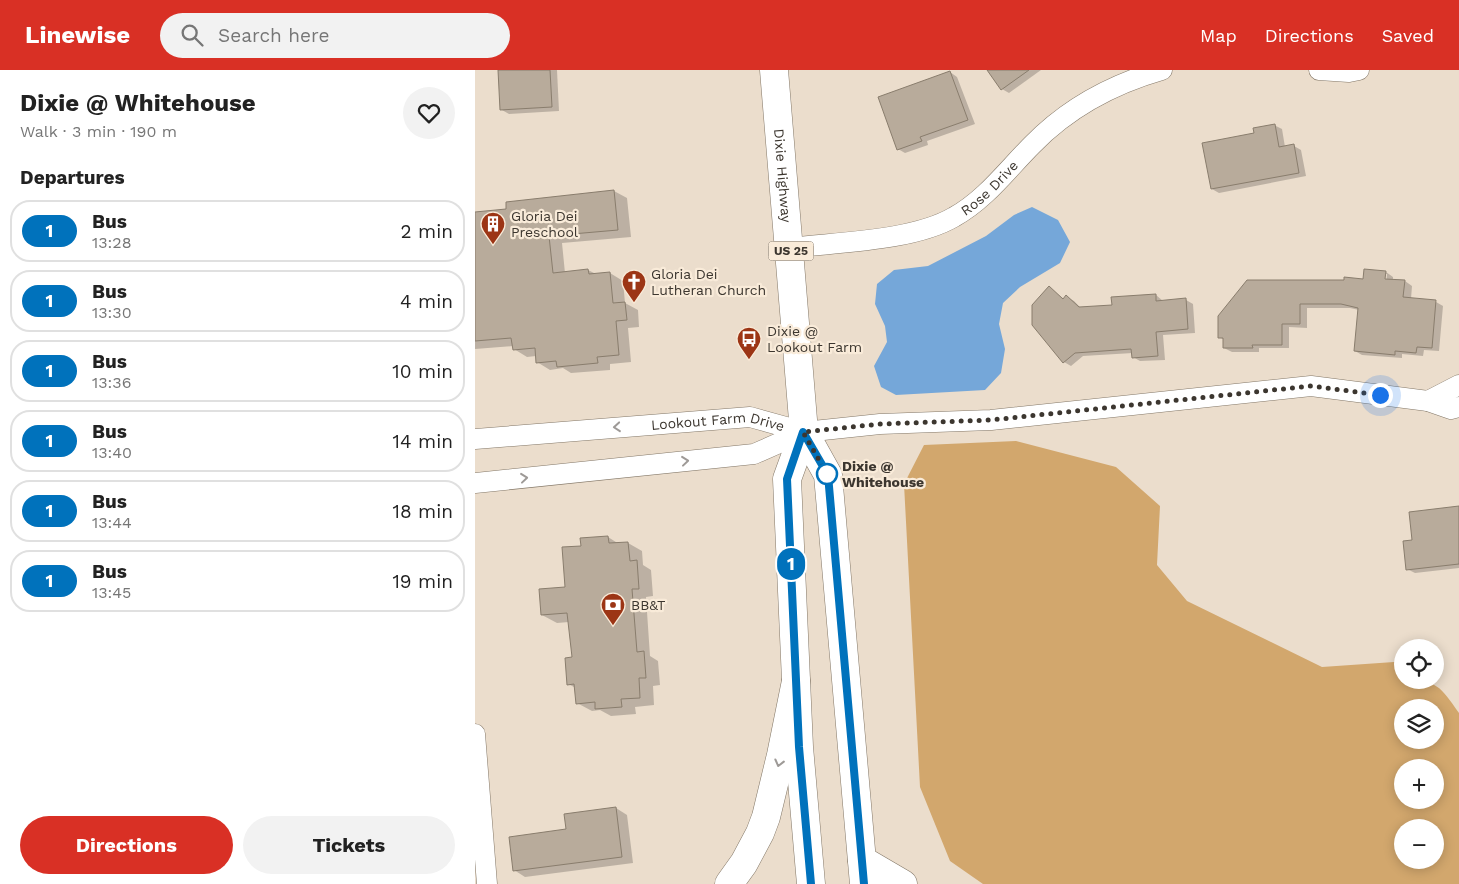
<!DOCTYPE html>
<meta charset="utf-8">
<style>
body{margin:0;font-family:"Work Sans",sans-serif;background:#f2f2f2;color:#222;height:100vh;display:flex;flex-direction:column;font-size:19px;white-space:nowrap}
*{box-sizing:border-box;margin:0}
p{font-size:16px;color:#767676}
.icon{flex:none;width:28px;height:28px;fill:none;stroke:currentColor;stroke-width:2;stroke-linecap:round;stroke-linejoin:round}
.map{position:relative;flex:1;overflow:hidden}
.panel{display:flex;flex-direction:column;background:#fff;width:475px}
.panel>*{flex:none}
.badge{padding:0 10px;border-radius:16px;font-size:18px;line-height:32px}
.fabs{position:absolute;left:919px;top:569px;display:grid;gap:10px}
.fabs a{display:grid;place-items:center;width:50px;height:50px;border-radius:50%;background:#fff;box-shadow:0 2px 12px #0003;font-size:25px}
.you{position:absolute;width:25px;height:25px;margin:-12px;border:4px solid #fff;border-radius:50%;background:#1a73e8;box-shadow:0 0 0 8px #1a73e833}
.map>.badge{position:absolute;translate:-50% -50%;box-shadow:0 0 0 2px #fff}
h2{padding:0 20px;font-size:19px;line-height:45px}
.round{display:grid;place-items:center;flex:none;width:52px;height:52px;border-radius:26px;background:#f2f2f2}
.headline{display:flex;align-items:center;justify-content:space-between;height:85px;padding:0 20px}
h1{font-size:24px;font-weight:700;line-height:38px}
.button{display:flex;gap:10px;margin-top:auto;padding:10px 20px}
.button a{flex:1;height:58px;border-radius:30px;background:#d93025;color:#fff;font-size:20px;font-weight:700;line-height:58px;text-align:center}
.button a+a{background:#f2f2f2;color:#222}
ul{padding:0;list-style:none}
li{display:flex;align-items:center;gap:15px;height:62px;margin:0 10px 8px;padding:0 10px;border:2px solid #e0e0e0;border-radius:20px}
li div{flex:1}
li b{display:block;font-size:19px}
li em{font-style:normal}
li .badge{min-width:55px;font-weight:700;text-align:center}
header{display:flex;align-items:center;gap:30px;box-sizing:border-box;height:70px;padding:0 25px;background:#d93025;color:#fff}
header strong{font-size:24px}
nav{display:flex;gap:28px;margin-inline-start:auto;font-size:18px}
.search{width:350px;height:45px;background:#f2f2f2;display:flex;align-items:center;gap:12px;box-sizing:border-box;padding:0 18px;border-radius:28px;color:#767676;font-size:19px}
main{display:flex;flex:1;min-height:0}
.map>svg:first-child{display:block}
</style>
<header>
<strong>Linewise</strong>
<div class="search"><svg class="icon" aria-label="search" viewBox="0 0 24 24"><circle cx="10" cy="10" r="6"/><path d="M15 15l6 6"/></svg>Search here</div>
<nav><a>Map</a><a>Directions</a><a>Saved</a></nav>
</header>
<main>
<section class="panel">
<div class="headline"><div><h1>Dixie @ Whitehouse</h1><p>Walk · 3 min · 190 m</p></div><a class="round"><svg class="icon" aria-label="heart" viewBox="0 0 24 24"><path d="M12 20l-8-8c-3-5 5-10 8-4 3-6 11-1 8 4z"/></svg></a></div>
<h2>Departures</h2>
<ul>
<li><span class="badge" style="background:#0072bc;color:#fff">1</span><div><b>Bus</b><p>13:28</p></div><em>2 min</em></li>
<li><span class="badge" style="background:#0072bc;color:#fff">1</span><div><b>Bus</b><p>13:30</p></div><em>4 min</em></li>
<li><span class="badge" style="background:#0072bc;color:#fff">1</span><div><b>Bus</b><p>13:36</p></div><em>10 min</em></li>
<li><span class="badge" style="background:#0072bc;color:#fff">1</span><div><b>Bus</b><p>13:40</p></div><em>14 min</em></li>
<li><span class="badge" style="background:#0072bc;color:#fff">1</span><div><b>Bus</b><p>13:44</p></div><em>18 min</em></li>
<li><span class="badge" style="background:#0072bc;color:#fff">1</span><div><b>Bus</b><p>13:45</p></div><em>19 min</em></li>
</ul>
<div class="button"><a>Directions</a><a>Tickets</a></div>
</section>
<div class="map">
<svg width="984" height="814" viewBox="0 0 984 814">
<rect width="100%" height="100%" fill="#ebddcc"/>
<path fill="#d2a76d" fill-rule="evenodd" d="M541,371l100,26 44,39 -3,59 30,36 135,66 72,-5 8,5 1,13c34,0 37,6 56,33v171h-476l-33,-23 -30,-74 -16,-303 20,-39zM928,638h32v32h-32zM928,698h32v32h-32zM928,758h32v32h-32z"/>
<path fill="#75a7d9" d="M557,137l26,13 12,22 -10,21 -40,24 -17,16 -4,21 6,25 -4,24 -16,17 -89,5 -15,-8 -7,-21 13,-24 -2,-16 -10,-22 2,-20 17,-14 34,-4 58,-30 28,-21z"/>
<g fill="#0003" fill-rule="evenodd">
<path d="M24,0h58l2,41 -50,3 -7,-4z"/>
<path d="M514,0h52l-32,23 -7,-4z"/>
<path d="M475,2l7,5 18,47 -48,17 1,4 -23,8 -7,-4z"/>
<path d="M799,55l8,4 3,18 9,-1 7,4 5,26 -87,17 -7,-4 44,-55z"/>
<path d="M139,121l13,7 4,39 -69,6 3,30 23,-3 8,4 14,-1 13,8 2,22 13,7 1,17 -11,1 3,34 -21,2v6l-39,3 -8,-5 -13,2 -13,-8 -1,-6 -9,1 -13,-8 -1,-3 -38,3v-136l33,-3z"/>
<path d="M890,201l21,1 7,5v3l12,1 7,5 -1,13 25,3 7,4 -4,45 -15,-1 -1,6 -21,-2v4l-40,-3 -7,-4 4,-41 -9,-2h-43v20l-18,-1v21h-30v4h-27l-8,-4 1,-8 -6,-3v-21l145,-36zM910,204h2l-1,11h-3z"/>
<path d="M574,218l15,11 2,-2 8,4 7,7 32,-2 43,-11 7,6 23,-1 7,4 2,29 -32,2 2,25 -25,1 -7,-4v-4l-50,3 -12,10 -7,-4z"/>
<path d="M984,438v60l-44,5 -8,-4 6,-28z"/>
<path d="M133,467l11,7 9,-1 14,8 1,14 8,5 2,26 -7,1 4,59 8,5 2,24 -7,1 1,19 -19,2 1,7 -25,2 -11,-6 -8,1 -15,-8 -1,-15 -8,-4 5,-25 -4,-37 -12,1 -15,-8 24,-27 16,-41z"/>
<path d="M141,738l11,7 6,48 -108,14 -11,-7 54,-40z"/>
</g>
<g fill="#b8ab9b" stroke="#897d6d">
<path d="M23,0h52l2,37 -52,3z"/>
<path d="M512,0h42l-28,20z"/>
<path d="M475,1l18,49 -48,17 2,4 -25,9 -19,-53z"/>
<path d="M800,54l4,23 15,-3 5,29 -88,16 -9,-46 52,-10 -1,-5z"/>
<path d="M139,120l4,40 -69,6 4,37 35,-4 1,5 21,-2 3,31 12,-1 2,18 -11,1 3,34 -22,2 1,6 -41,4 -1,-6 -20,2 -1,-15 -22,2 -2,-12 -36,3v-129l31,-3v-7z"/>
<path d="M889,199l22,2 -1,8 20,1 -2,17 33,3 -4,48 -15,-1 -1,6 -21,-2v4l-41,-4 4,-43 -17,-4h-41v20h-18v21h-30l1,3h-30v-10h-5v-22l29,-36h97v-3l19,2z"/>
<path d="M574,216l14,13 3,-4 13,12 33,-2 -1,-8 45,-3v7l30,-3 2,31 -32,3 2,24 -26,2 -1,-9 -56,4 -12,10 -31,-38v-20z"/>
<path d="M984,436v58l-53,6 -3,-29 9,-1 -3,-28z"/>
<path d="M133,466l1,7 19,-1 2,19 7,-1 2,29h-7l5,63 7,-1 2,27h-7l1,20 -19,1 1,8 -27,2v-7l-19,2 -2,-20 -7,1 -2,-27 7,-1 -5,-44 -26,2 -2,-26 26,-2 -3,-40 19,-1 -1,-8z"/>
<path d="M141,737l6,50 -109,14 -4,-34 57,-8 -2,-15z"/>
</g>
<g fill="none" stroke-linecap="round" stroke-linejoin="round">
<defs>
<g id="minor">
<path d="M844,0l30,2 10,-2"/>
<path id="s1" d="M315,178c48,-6 123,-7 164,-31 31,-17 53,-47 78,-72 36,-37 81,-61 130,-75"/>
<path d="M953,331l31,-16"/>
<path id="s2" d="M0,369l275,-22 54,15"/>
<path d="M0,413l279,-29 50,-22 76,-8 111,-4 320,-34 117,15 23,8 8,-2"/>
<path d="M0,664l12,150"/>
</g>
<g id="primary">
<path id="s3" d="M299,0l30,362 -17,47 12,268 12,137"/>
<path d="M329,362l24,43 36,409"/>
</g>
<g id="motorway">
<path d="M387,790l41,24"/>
<path d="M254,814l15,-21 16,-30 6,-16 15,-62 15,-74"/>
</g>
</defs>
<use href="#minor" stroke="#837767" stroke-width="21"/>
<use href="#primary" stroke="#837767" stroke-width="29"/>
<use href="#motorway" stroke="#837767" stroke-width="29"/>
<use href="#minor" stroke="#fff" stroke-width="20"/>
<use href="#primary" stroke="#fff" stroke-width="28"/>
<use href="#motorway" stroke="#fff" stroke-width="28"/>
</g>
<defs><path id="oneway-chevron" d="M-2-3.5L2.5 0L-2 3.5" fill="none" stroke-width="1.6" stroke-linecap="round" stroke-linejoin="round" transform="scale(1.25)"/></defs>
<g stroke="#9e9a97">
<use href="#oneway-chevron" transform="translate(142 357) rotate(175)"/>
<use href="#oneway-chevron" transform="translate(210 391) rotate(-6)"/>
<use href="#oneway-chevron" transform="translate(49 408) rotate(-6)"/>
<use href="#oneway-chevron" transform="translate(304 693) rotate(104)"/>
</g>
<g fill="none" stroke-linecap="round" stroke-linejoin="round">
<defs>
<path id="line" d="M336,814l-12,-137 -12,-268 16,-47 25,43 36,409"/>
</defs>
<use href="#line" stroke="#fff" stroke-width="11"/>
<use href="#line" stroke="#0072bc" stroke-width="8"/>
<path stroke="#3c362f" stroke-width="5" stroke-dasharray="0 9" d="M352,404l-24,-42 77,-8 111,-4 320,-34 69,9"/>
</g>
<defs>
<symbol id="building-pin" viewBox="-11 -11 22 30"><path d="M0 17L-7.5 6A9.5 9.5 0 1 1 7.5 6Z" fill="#9c3515" stroke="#f9ebd9"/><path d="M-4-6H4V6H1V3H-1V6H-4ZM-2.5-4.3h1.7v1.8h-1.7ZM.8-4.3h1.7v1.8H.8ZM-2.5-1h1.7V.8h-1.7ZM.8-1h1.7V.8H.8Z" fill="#fff"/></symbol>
<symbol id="church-pin" viewBox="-11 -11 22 30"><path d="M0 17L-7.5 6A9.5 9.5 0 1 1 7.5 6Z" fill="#9c3515" stroke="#f9ebd9"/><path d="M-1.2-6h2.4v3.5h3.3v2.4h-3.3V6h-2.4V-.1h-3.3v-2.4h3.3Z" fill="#fff"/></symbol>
<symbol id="bus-pin" viewBox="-11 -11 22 30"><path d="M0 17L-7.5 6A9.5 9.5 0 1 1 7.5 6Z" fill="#9c3515" stroke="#f9ebd9"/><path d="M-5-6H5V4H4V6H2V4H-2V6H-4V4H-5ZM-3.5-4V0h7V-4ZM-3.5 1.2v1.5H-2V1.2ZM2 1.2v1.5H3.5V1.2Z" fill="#fff"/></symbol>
<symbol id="bank-pin" viewBox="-11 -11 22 30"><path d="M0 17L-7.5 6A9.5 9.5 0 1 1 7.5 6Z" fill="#9c3515" stroke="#f9ebd9"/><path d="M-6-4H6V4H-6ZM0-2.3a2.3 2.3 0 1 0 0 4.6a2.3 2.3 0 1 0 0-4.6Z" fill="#fff"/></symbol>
</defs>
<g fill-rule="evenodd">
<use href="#building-pin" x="4" y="140" width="28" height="38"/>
<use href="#church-pin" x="145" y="198" width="28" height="38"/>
<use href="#bus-pin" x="260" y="255" width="28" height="38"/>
<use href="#bank-pin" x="124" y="521" width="28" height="38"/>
</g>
<circle fill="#fff" stroke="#0072bc" stroke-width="2.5" cx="352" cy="404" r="10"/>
<g text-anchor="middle" stroke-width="4.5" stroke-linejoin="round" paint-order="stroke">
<rect fill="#f9ebd9" stroke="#756c62" stroke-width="1" x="293.5" y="171.5" width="45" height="19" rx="4"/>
<g font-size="12" font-weight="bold" fill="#3c362f">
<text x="316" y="185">US 25</text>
</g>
<g font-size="14" fill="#3c362f" stroke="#f9ebd9">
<text dy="5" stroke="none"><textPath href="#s3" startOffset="106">Dixie Highway</textPath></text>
<text dy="5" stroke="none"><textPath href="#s1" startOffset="214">Rose Drive</textPath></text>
<text dy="5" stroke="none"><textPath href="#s2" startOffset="244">Lookout Farm Drive</textPath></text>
</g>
<g font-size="14" fill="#3c362f" stroke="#f9ebd9" text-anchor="start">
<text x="36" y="151">Gloria Dei<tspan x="36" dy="16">Preschool</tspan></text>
<text x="176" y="209">Gloria Dei<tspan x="176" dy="16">Lutheran Church</tspan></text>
<text x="292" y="266">Dixie @<tspan x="292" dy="16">Lookout Farm</tspan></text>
<text x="156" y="540">BB&amp;T</text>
</g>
<g font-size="14" font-weight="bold" fill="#3c362f" stroke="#f9ebd9" text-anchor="start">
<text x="367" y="401">Dixie @<tspan x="367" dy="16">Whitehouse</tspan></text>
</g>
</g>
</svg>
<div class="fabs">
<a><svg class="icon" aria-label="locate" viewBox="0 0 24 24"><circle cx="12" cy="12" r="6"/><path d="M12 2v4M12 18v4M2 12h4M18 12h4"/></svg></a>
<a><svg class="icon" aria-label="layers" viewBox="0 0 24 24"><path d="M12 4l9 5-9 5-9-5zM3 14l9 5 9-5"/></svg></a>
<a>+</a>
<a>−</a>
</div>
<div class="you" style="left:905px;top:325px"></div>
<b class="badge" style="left:316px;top:494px;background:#0072bc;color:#fff">1</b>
</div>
</main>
